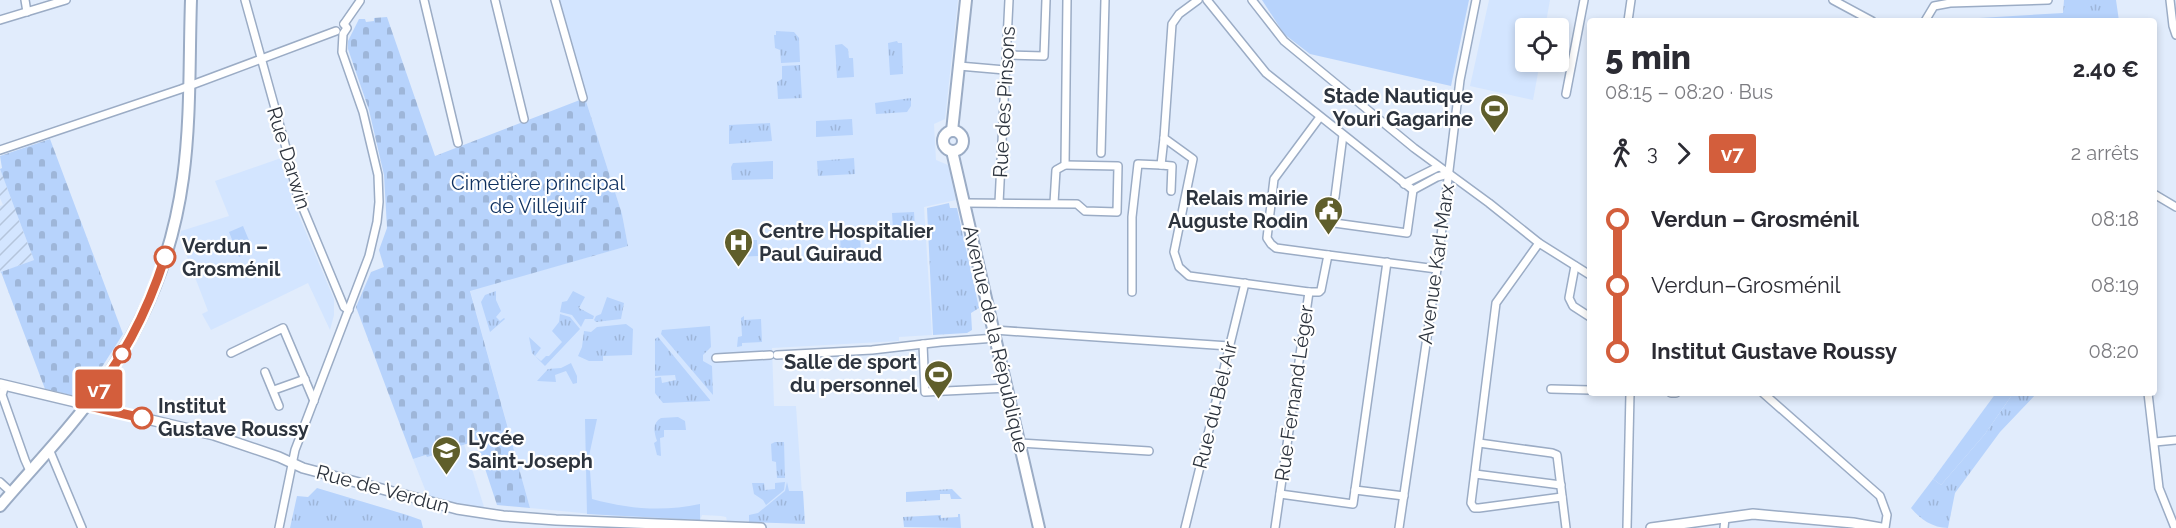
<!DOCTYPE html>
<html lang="fr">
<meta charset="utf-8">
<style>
body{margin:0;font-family:Raleway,sans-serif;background:#f7f7f7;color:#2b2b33;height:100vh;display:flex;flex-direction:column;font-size:22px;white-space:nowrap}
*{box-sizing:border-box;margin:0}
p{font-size:20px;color:#7c7c81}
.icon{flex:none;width:33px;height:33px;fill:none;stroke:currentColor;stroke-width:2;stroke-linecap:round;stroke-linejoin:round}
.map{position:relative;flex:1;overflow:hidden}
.details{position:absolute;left:1587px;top:18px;width:570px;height:378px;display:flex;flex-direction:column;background:#fff;border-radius:6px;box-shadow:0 3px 9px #0003}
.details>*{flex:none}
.badge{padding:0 12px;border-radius:4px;font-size:21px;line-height:39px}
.controls{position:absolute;left:1515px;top:18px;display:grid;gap:12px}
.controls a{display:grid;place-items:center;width:54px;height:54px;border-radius:6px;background:#fff;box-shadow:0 3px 9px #0003;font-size:30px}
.map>.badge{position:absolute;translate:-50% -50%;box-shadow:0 0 0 3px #fff}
.legs{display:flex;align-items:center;gap:9px;height:66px;padding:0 18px;font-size:20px}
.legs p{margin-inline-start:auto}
.overview{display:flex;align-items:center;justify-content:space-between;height:102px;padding:0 18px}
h1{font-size:33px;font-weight:800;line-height:45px}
ul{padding:0 18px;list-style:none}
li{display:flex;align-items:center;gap:21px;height:66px;font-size:22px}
li i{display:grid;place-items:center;width:9px;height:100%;margin:0 8px;background:currentColor}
li i::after{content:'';width:15px;height:15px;margin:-8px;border:4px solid;border-radius:50%;background:#fff}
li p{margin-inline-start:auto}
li:first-child i{background:linear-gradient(#0000 50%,currentColor 0)}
li:last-child i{background:linear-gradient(currentColor 50%,#0000 0)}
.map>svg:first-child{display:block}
</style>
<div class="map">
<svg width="2176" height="528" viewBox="0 0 2176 528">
<defs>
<pattern id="industrial-furrows" width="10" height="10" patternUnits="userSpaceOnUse" patternTransform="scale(1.5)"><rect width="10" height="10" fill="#d3e5ff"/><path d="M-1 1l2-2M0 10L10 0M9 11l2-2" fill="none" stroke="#b5c5dc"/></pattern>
<pattern id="grass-tufts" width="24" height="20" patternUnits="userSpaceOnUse" patternTransform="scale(1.5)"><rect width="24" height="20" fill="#b7d3fc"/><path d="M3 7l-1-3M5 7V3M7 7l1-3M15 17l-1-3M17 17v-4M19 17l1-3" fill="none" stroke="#9eb6d9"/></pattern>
<pattern id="cemetery-stones" width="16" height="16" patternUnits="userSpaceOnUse" patternTransform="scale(1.5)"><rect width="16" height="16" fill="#b7d3fc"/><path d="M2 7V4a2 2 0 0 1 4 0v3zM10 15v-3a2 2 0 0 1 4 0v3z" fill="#9eb6d9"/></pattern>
</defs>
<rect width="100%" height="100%" fill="#e1ecfc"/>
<g fill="#d3e5ff">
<path d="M558,0h400l-13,119 -11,5 2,36 12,5 8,35 -32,7 8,128 -33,2v4l-127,7 2,58h22l8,117 -77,-2 -1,-4 -5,-1 -19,-1 -2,5 -87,-4 -83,-8 -60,-218 158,-44 -6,-32 -37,-116z"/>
<path d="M1489,0h61l-5,28h-19v34h14l-7,38 -63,-14z"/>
<path d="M284,157l7,40 43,102v16l-4,15 -22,-47 -97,47 -9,-16 6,-3 -22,-57 5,-3 -6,-16 -5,2 1,-6 48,-15 -14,-35z"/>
<path d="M464,444l21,66 -57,-13 -15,-38 14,-4h7l1,2 4,-1 1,-4z"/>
</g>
<path fill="url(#industrial-furrows)" d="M0,169l34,91 -34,13v-67l3,-1 -3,-7z"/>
<g fill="url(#grass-tufts)">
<path d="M2064,0h52l3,21h-191l135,-8z"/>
<path d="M776,31l18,1 5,6 1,24 -19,1 -1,-13 -5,-2 -1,-13h2z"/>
<path d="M897,41l1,2h4l1,31 -13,1 -2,-32z"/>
<path d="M842,44l6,5 1,9h4l1,19 -17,1 -2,-33z"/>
<path d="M800,65l2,33 -24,1 -1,-17 5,-3v-13z"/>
<path d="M911,98v8l-4,6 -31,2 -1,-11z"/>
<path d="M852,119l1,16 -37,2v-16z"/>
<path d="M770,123l2,18 -43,3v-19z"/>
<path d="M854,158l1,16 -37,2 -1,-15z"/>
<path d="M773,161v18l-41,1 -1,-13 2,-4z"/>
<path d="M949,203l1,5h7l22,100 -8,5 1,17 -5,3 -34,2 -6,-127z"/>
<path d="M914,212l1,16 -22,1 -1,-16z"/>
<path d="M860,233l1,22 -20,2 -1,-22z"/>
<path d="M732,240h25l1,16 -25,1z"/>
<path d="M496,291v9l5,11 -5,6 4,4 4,-3 1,1 -15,13 -9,-30 4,-7z"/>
<path d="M573,291l12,6 -6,11 15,8 -1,3h-8l-4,8 -9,-12 -12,-3 2,-10 5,-1z"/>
<path d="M607,297l17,6 -3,16 -25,3 -2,-2 2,-4 5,-2z"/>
<path d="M560,314l10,3 10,12 -35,37 -13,-13 -3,-16 12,11 -6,8 6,5 5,-5h3l13,-14 -10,-11 7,-9z"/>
<path d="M744,316v4l17,-1 1,23 -20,1v3l-5,1 1,-10 4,-1 -1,-18z"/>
<path d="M626,324l7,5 -1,26 -29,1v5h-14l-11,-5 4,-9 2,-16 7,1 6,-5z"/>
<path d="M710,326l1,21 -8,8v6l9,5 1,29 -52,-61 1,-4z"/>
<path d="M658,337l52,63v1l-47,2 -8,-10v-15l6,-1 1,6 14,-3 -1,-5 -20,1v-37z"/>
<path d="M571,363l6,13v7l-4,1 -7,-13 -11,4 1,7 -19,-1 11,-12 13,-1z"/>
<path d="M2009,393h28l-37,39 -45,61 -7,35c-15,0 -28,-9 -37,-20l22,-29 8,6 44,-51 27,-39z"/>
<path d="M678,417l7,4 1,9h-22v7l-4,1 1,18 -4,-1 -3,-12 3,-2c-3,-9 -5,-18 4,-23z"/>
<path d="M775,442h9l1,36h-8l-1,-16 -4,-1 -1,-17z"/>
<path d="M785,482l-1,8 -18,15 -3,-5 -9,-6 -2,-11h12l1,7 10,-1v-6z"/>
<path d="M787,482l2,9h14l2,33 -56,-2v-7l9,-2 27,-22z"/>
<path d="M317,488l90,27 14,5 2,8h-133l7,-32 11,1z"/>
<path d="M952,489l10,10h-11l-1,-5h-10v6l-34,2v-10z"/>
<path d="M958,514h2l1,14 -57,-1 -1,-10 38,-2v3l17,-1z"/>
</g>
<g fill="url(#cemetery-stones)">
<path d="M387,17l48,139 150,-58 37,116 6,32 -158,45 60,217 -33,-3 -21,-64 -36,11 -1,4 -4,1 -1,-2 -7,2 -1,-2 -13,4 -57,-152 15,-35 13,-5 -5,-17 8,-22 -3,-53 -15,-65 -21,-61v-8l11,-22h6l1,3 8,-1v-3z"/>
<path d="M50,139l73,195 -37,58 -11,4 -30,-7 -44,-117 33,-12 -34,-91 2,-1 -2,-12z"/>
</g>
<g fill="#b7d3fc">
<path d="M1262,0h207l-18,86 -141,-32 -26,-20z"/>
<path d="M243,226l10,24 -14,7 -10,-25z"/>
<path d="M1996,393h13l3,2 -27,39 -44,51 -8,-6z"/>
<path d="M585,419h12l-8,37 3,43c37,10 71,13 108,5v16l-113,-6z"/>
</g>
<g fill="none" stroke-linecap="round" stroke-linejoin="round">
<defs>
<g id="minor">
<path d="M25,0l2,12"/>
<path d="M245,0l43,155 9,39 47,113 5,3"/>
<path d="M424,0l34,143"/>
<path d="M495,0l29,119"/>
<path d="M555,0l28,98"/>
<path d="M1198,0l-19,14 -7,10 -8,114 29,21 -19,93 5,15 10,9 120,16h10l2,-2 7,-35 109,14"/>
<path d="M1207,0l59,73 147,117"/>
<path d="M1252,0l32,41 130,107 75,55 50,40 51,32"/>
<path d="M1833,0l39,21"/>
<path d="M2170,0l3,26 3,9"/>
<path d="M0,20l66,-20"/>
<path d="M1628,21l3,-21"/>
<path d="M1925,21l9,-15 16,-3 98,-3"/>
<path d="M344,24l16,-23"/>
<path d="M1006,55l38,1 2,-56"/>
<path d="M959,66l46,4"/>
<path d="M1566,94l18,-94"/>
<path d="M1320,117l-46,62 -7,59 4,6 5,4 52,7"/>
<path d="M1343,135l-8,62 -5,8 -3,17 80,11 6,-43"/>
<path d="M0,150l181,-61 155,-58"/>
<path d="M1101,153l4,-153"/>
<path d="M1161,165l11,1 -1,25"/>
<path d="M1404,184l34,-17"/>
<path d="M1413,190l24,-13 11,-3"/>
<path d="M2154,194l22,13"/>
<path d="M965,203l112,1 8,7 32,1 1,-46 -53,-1"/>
<path d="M999,203l10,-203"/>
<path d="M1054,203l2,-33 9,-5 2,-165"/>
<path d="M1539,243l-43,60 -25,200 3,5h5l83,-11"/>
<path d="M1575,266l-6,32 4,8 17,11"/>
<path d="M1132,292v-75l6,-53 23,1 3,-27"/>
<path d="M994,330l235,16"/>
<path d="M923,344l2,48 83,-4"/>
<path d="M231,353l52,-25 31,73"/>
<path d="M777,355l95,-5 69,-8 55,-4"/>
<path d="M716,358l54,-3"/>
<path d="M265,372l14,34"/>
<path d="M5,385l-3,10 23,65 5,11"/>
<path d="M1551,389l39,1"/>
<path d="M274,390l31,-11"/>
<path d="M1671,393h5"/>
<path d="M1763,393l117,103 7,19 -2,13"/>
<path d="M2148,393l11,95 16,40"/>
<path d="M2155,442l21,-2"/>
<path d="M1020,443l129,8"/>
<path d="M1479,443l73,10 5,2 9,73"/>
<path d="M49,449l33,79"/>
<path d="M1475,474l86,11"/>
<path d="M0,482l12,11"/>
<path d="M1355,490l49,6"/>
<path d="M1280,494l73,10 34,-242"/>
<path d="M279,528l16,-78 74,-194 8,-34 2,-20 -1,-27 -15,-63 -21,-60 1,-18 4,-6 -3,-4"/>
<path d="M1185,528l60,-245"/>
<path d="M1275,528l34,-236"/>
<path d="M1399,528l38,-259 23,-189 16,-80"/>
<path d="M1627,528l3,-135"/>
<path d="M1724,528l1,-10"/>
</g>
<g id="tertiary">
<path d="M0,384l214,51 65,22 24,11 154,41 46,7 53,4 205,8"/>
<path d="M1651,528l102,-14 100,9 28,5"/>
</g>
<g id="secondary">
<path d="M952,131l14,-131"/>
<circle cx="953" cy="141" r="10"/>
<path d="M952,151l87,377"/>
<path d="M0,506c34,-40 72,-79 102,-122 43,-61 71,-132 81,-206 8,-59 6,-119 8,-178"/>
</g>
</defs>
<use href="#minor" stroke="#9bacc5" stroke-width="10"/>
<use href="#tertiary" stroke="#9bacc5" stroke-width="12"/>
<use href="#secondary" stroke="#9bacc5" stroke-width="14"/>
<use href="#minor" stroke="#fff" stroke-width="7"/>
<use href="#tertiary" stroke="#fff" stroke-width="9"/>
<use href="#secondary" stroke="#fff" stroke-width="10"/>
</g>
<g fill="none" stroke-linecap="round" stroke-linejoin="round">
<defs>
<path id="line-1" d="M142,418l-57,-13c37,-43 63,-95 80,-148"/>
</defs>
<use href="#line-1" stroke="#fff" stroke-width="14"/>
<use href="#line-1" stroke="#d35e3c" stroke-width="9"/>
</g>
<defs>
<symbol id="stadium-pin" viewBox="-11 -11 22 30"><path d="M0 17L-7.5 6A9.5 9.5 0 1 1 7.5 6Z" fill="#5f5e2b" stroke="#fff"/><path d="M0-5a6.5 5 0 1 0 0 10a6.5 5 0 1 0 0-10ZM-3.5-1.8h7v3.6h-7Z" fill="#fff"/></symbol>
<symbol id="civic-pin" viewBox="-11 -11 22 30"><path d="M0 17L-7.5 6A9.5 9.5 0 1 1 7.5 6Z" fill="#5f5e2b" stroke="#fff"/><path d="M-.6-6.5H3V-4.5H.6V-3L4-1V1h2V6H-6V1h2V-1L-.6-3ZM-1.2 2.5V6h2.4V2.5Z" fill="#fff"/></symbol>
<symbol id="hospital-pin" viewBox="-11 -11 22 30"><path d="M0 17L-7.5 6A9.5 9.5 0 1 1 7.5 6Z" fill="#5f5e2b" stroke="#fff"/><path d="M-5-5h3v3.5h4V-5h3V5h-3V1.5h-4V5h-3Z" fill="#fff"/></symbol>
<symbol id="school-pin" viewBox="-11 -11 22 30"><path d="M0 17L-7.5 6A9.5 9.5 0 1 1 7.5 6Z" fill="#5f5e2b" stroke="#fff"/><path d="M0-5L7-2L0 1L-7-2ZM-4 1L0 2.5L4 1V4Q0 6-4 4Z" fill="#fff"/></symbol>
</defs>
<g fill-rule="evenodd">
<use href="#stadium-pin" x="1478" y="92" width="33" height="45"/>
<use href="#civic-pin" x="1312" y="194" width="33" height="45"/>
<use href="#hospital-pin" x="722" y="226" width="33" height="45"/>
<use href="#stadium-pin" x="922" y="358" width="33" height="45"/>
<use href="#school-pin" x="430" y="434" width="33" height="45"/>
</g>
<g fill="#fff" stroke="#d35e3c" stroke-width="3">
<circle cx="165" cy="257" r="10"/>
<circle cx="122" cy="354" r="8"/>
<circle cx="142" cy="418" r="10"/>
</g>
<g text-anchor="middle" stroke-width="4.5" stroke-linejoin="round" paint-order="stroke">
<g font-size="20" font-weight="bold" fill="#2d343e" stroke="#fff" text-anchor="end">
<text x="1473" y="103">Stade Nautique<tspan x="1473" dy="23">Youri Gagarine</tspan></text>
<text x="1308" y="205">Relais mairie<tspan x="1308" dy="23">Auguste Rodin</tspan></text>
<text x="759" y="238" text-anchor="start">Centre Hospitalier<tspan x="759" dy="23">Paul Guiraud</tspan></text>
<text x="917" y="369">Salle de sport<tspan x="917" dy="23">du personnel</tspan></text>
<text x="468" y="445" text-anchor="start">Lycée<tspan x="468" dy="23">Saint-Joseph</tspan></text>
</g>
<g font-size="20" fill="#2d343e" stroke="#fff">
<text transform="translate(1004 102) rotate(-87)" y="7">Rue des Pinsons</text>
<text transform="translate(289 158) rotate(73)" y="7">Rue Darwin</text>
<text transform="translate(1436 264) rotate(-82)" y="7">Avenue Karl Marx</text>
<text transform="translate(996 339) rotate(77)" y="7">Avenue de la République</text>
<text transform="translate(1294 393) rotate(-82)" y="7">Rue Fernand Léger</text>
<text transform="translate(1215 405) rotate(-76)" y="7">Rue du Bel Air</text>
<text transform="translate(383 489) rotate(15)" y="7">Rue de Verdun</text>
</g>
<g font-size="20" fill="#0e305f" stroke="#fff">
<text x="538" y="190">Cimetière principal<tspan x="538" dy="23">de Villejuif</tspan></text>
</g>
<g font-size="20" font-weight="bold" fill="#2d343e" stroke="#fff" text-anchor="start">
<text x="182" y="253">Verdun –<tspan x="182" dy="23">Grosménil</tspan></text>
<text x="158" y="413">Institut<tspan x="158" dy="23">Gustave Roussy</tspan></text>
</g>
</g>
</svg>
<div class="controls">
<a><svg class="icon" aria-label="locate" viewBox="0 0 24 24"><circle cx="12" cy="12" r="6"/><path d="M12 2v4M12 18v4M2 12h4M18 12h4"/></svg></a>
</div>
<b class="badge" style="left:99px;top:389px;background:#d35e3c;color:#fff">v7</b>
<section class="details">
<div class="overview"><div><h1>5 min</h1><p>08:15 – 08:20 · Bus</p></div><b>2.40 €</b></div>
<div class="legs"><svg class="icon" aria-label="walk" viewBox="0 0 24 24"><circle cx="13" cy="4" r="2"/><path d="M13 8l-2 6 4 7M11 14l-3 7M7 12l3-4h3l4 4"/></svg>3<svg class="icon" aria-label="forward" viewBox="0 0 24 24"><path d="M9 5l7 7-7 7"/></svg><b class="badge" style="background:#d35e3c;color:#fff">v7</b><p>2 arrêts</p></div>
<ul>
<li><i style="color:#d35e3c"></i><b>Verdun – Grosménil</b><p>08:18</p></li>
<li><i style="color:#d35e3c"></i><span>Verdun–Grosménil</span><p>08:19</p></li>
<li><i style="color:#d35e3c"></i><b>Institut Gustave Roussy</b><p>08:20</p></li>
</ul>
</section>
</div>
